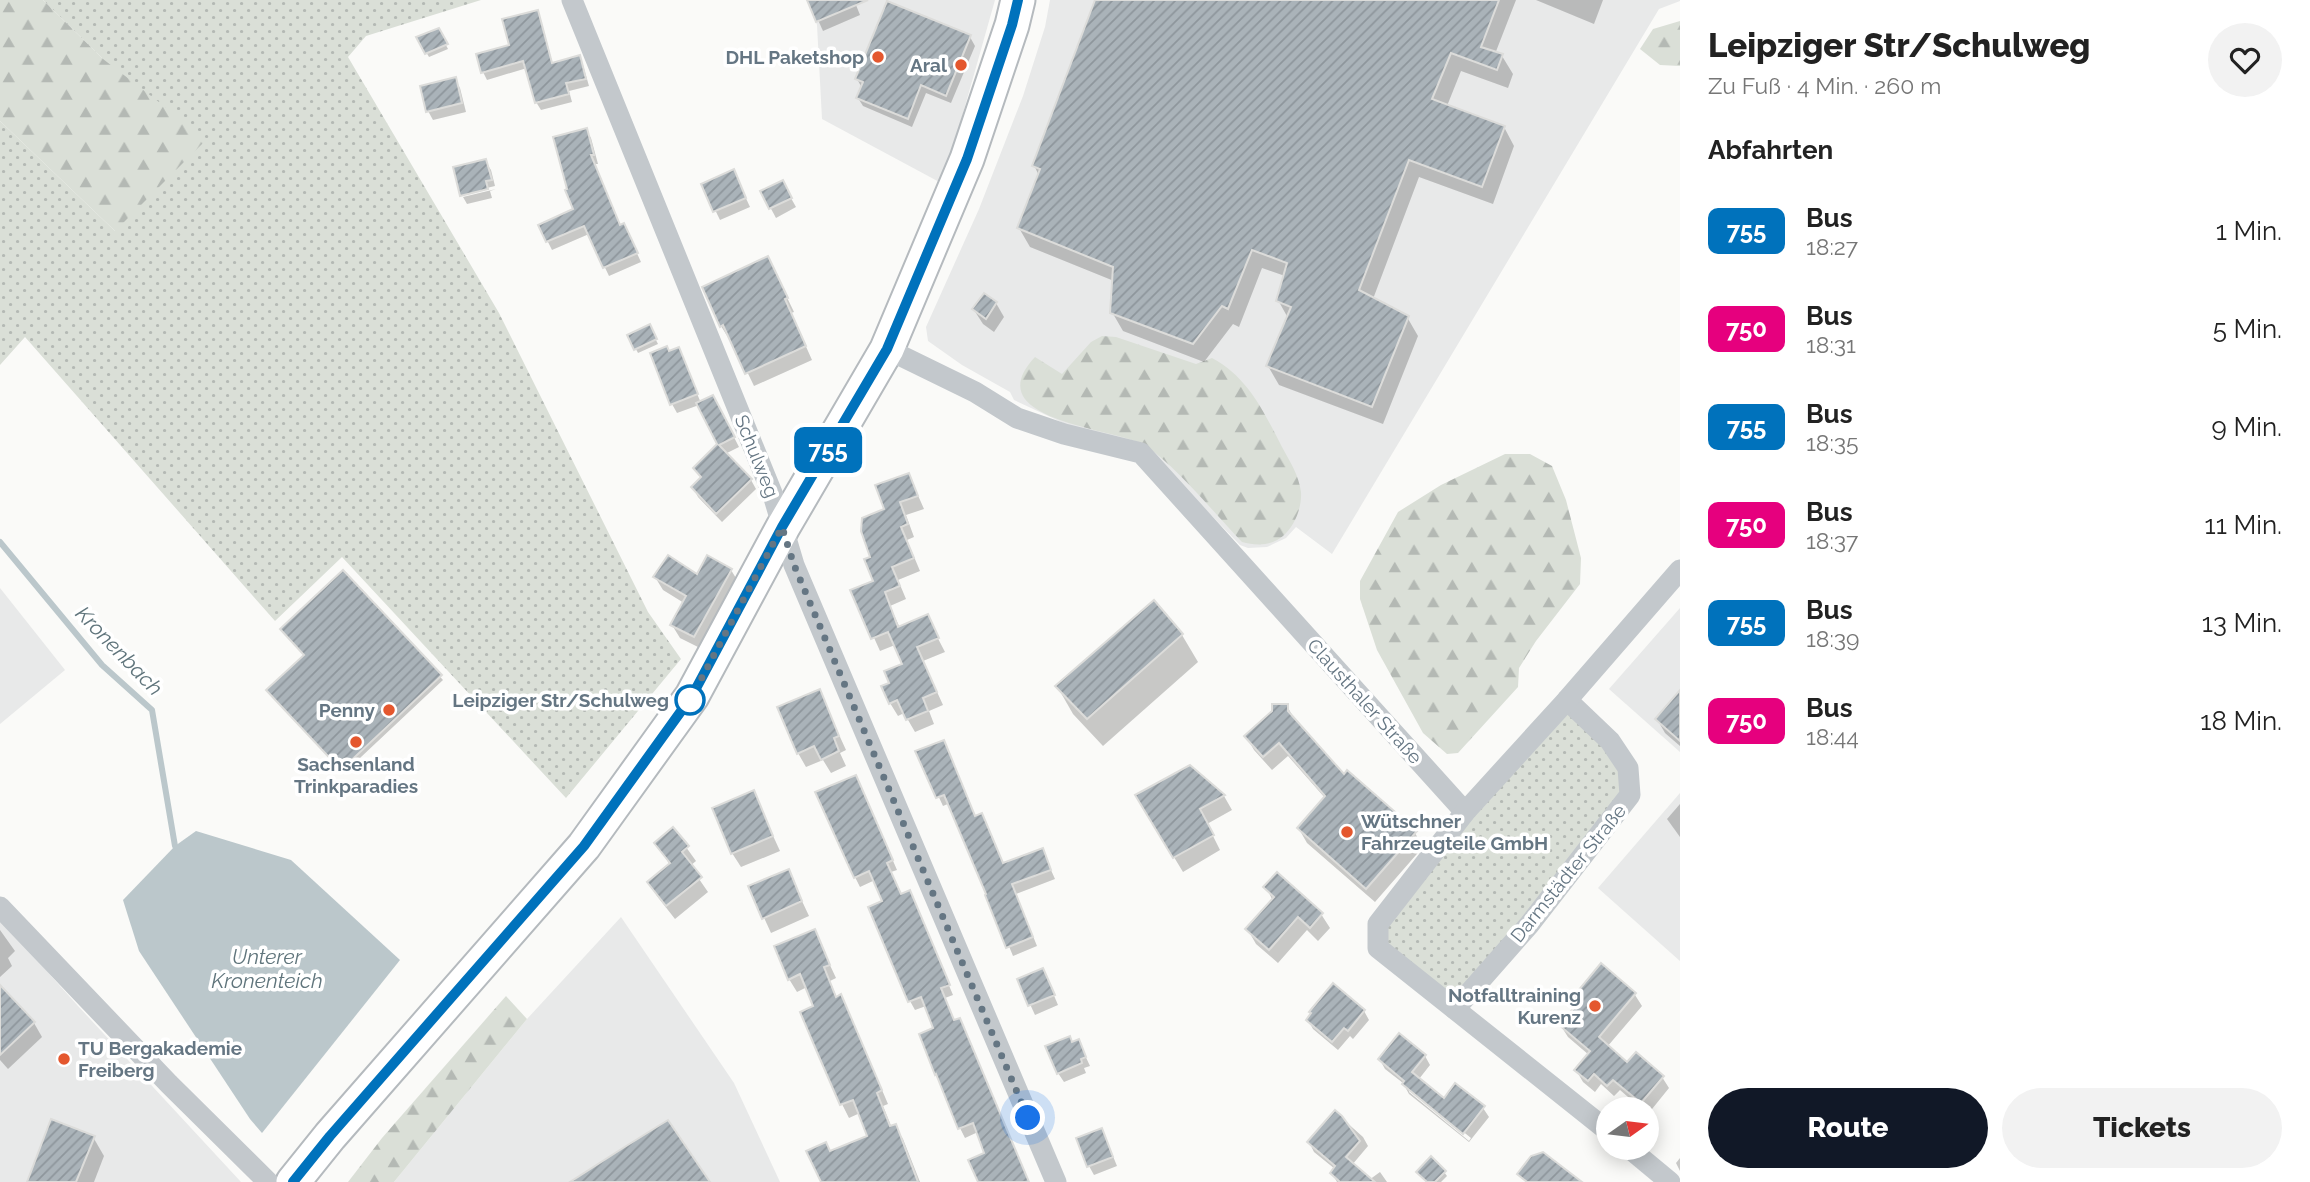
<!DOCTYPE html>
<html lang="de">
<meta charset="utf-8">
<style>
body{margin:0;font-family:Raleway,sans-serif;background:#f2f2f2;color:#222;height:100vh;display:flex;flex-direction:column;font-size:26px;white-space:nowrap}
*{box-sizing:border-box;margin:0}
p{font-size:23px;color:#767676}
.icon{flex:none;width:38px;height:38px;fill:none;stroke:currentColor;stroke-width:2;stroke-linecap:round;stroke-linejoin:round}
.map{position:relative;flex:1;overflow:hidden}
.drawer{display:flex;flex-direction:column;background:#fff;width:630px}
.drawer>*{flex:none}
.badge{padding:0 14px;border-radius:10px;font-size:24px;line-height:46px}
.needle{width:46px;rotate:76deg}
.controls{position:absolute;left:1596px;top:1097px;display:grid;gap:14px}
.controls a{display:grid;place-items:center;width:63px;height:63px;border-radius:50%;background:#fff;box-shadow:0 4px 18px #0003;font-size:35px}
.you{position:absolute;width:35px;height:35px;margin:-18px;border:5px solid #fff;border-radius:50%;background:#1a73e8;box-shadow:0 0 0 10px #1a73e833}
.map>.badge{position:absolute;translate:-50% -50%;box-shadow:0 0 0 4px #fff}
h2{padding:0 28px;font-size:26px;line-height:63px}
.round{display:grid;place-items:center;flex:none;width:74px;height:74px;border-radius:37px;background:#f2f2f2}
.summary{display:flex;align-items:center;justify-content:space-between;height:119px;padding:0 28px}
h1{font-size:33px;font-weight:800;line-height:52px}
.action{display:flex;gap:14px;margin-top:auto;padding:14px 28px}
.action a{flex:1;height:80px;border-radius:42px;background:#111827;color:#fff;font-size:28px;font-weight:800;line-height:80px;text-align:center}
.action a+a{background:#f2f2f2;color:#222}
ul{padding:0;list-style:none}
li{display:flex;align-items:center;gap:21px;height:98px;padding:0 28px}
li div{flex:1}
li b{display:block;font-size:26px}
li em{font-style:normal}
li .badge{min-width:77px;font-weight:700;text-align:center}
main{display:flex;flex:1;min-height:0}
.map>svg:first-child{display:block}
</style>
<main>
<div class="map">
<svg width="1680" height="1182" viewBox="0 0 1680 1182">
<defs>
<pattern id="grass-dots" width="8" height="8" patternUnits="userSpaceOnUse" patternTransform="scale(1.75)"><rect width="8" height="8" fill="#dadfd7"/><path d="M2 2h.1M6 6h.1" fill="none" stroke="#b4b9b4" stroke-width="1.8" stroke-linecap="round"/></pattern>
<pattern id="forest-firs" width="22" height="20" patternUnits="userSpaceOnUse" patternTransform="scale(1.75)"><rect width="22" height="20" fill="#dadfd7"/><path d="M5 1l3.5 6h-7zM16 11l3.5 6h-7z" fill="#b4b9b4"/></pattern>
<pattern id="building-hatch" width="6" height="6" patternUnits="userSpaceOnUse" patternTransform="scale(1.75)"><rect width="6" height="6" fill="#aab3b9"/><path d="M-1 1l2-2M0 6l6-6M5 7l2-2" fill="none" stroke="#8e969c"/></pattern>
</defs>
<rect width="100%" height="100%" fill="#fafaf8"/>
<g fill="#e8e9e9">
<path d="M807,0h188l-52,184 -121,-65 -5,-94z"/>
<path d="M1050,0h630v1l-21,8 -327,545 -36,-27 -10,11 -19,9 -19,1 -8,-3 -90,-93 -76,-24 -60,-28 -4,-8 -48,-27 -34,-24 -2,-14 53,-118 44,-113 22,-69z"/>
<path d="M0,588l65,82 -65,54z"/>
<path d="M1680,608v144l-71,-63z"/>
<path d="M1680,793v168l-82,-73z"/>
<path d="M621,917l113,166 46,99h-386l133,-163z"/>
<path d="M0,919l78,87 163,176h-241z"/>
</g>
<g fill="url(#grass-dots)">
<path d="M43,0h438l-115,36 -18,21 151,256 149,299 33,47 -115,139 -224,-241 -67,64 -250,-284 -25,28v-244l115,110 -12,-172z"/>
<path d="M1567,700l43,41 20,54 -175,214 -77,-61v-24z"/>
</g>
<g fill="url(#forest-firs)">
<path d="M0,0h43l60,59 104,80 -92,92 -115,-110z"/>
<path d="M1680,21v45l-20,-1 -20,-16 13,-20z"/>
<path d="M1102,336l14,1 80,27 16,-6c36,19 52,54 70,89 7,13 17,28 19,45 1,15 -6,34 -18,44 -12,10 -27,10 -41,6 -28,-29 -64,-74 -96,-96 -26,-18 -172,-24 -111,-89l27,17 29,-32z"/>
<path d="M1505,454h25l22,12 14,34 15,58 -1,26 -44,57 -17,27 -1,19 -60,66 -11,1 -24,-21 -46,-83 -17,-51v-18l38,-69 43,-27z"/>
<path d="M506,996l21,23 -133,163h-46l34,-44z"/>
</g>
<path fill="#bbc7cb" d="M196,831l95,29 109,100 -138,173 -12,-14 -111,-168 -16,-51 52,-54z"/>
<g fill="#0003" fill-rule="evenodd">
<path d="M809,0h45l6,15 -37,16z"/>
<path d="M1097,0h419l-21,54 7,2 11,18 -5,14 -47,-17 -14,35 57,21 10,19 -21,58 -74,-27 -46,122 34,18 11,19 -35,88 -104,-39 -11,-19 20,-48 -10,-18 7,-24 -23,-8 -23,59 -6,-3 -29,38 -81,-31 -11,-19 2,-31 -84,-34 -11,-19 20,-52 -5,-11z"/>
<path d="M1536,0h67l-9,24z"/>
<path d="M537,12l4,8 12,45 26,-8 4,8 6,21 -20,5 3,11 -31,8 -5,-8 -9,-34 -40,12 -4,-8 28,-26z"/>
<path d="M438,30l10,19 -19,8 -11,-19z"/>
<path d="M970,37l5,9 -24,57 -25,-10 -14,34 -49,-21 -5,-8 4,-10 -5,-9z"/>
<path d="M455,79l5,9 6,24 -33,8 -5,-9z"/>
<path d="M586,130l5,8 7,26h-3l25,63 8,7 13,28 -32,14 -20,-42 -37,16 -12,-24 36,-16z"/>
<path d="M485,161l6,9 4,16 -33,8z"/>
<path d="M738,181l12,26 -30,13 -17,-35z"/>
<path d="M782,182l14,25 -20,11 -14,-26z"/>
<path d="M496,189l-6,2 2,7 -25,6 -4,-7z"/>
<path d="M768,258l26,54 -3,1 21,47 -58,26 -23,-48 -2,1 -8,-13z"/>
<path d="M996,303l8,14 -10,15 -11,-8 -9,-14z"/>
<path d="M649,327l9,17 -20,9 -9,-17z"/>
<path d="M678,349l23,54 17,3 21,41 -14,7 26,26 5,9 -34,33 -24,-25 -5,-10 9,-8 -7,-11 24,-24 -20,-39 -22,8 -5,-9 -3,-51z"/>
<path d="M909,475l15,34 -18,6 8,22 -7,3 13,31 -22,9 8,19 -16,7 10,22 32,-1 13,25 -22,9 20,44 -14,6 5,13 -19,8 -11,-19 -6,3 -8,-13 1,-19 13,-20 -9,-19 -15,6 -27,-60 23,-9 -3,-24 13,-48z"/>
<path d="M731,570l8,13 -37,66 -22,-11 -8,-13 12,-22 -21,-13 -8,-13 43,-1z"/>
<path d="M343,572l100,108 -99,93 -73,-79 35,-38z"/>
<path d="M1182,635l16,27 -95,84 -30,-32 -16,-28z"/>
<path d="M819,691l27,59 -6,3 6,13 -15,7 -8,-13 -17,7 -8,-14z"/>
<path d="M1680,692v54l-15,-13 -8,-14z"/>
<path d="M1287,706l8,14 49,57 71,56 8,14 -48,55 -68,-59 -8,-14 26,-31 -37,-42 -16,14 -18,-20 -8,-14 28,-24z"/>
<path d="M918,752l57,66 28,47 39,-15 13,29 -39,15 21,52 -24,10 -63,-153 -7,3z"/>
<path d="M1189,767l35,29 8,14 -25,14 13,26 -37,22 -46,-76z"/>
<path d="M861,787l36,83 -6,2 10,23 13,7 39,93 -8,3 10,24 74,160h-49l6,-28 -8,-22 -13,6 -5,-10 -24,-99 -10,-23 -11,4 -5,-9 -26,-99 -9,-22 -15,7 -5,-10z"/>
<path d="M753,792l27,59 -39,16 -9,-14z"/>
<path d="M1680,804v33l-13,-18z"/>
<path d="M673,829l23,32 -6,5 18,26 -33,27 -18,-23 -8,-14 21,-17 -14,-22z"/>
<path d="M788,871l21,45 -38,17 -21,-46z"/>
<path d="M1266,887l55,27 9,14 -12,13 -11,-11 -29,33 -22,-19 -8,-14 25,-29z"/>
<path d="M0,930l15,21 -7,7 4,8 -12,11z"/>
<path d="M814,931l22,47 -6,3 7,17 4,-1 7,13 40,94 -5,2 9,22 3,-2 8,13 17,43h-97l47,-45 -10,-24 -11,5 -7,-14 -39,-91 13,-6 -9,-20 -10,5 -8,-13z"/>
<path d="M1601,966l34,29 7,11 -35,41 21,18 34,12 7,11 -21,26 -1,-4h-4l-23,-20 -6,6 -13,-12 -6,8 -12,-10 -7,-12 13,-15 -21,-18 -7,-11 13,-16 -4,-7z"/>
<path d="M1047,979l11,26 -23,10 -16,-35z"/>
<path d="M0,987l34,36 8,14 -34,32 -8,-9z"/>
<path d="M1364,1011l5,9 -16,19 -3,-3 -12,14 -25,-21 -5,-9z"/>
<path d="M1072,1044l11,7 7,15 -6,2 2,5 -22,9 -6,-9z"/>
<path d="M1425,1056l5,9 -11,14 25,21 39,8 6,9 -20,25 -60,-48 -6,-11 -18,-14 -5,-9zM1409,1088l62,50 -2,3 -60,-49z"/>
<path d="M1335,1112l28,25 5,9 -16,19 17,15 11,-8 7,10h-50l-5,-9 3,-4 -21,-17 -5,-10z"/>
<path d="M93,1137l11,19 -10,26h-65z"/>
<path d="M1106,1139l11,27 -23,9 -5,-9z"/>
<path d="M1680,1158v13l-4,-8z"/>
<path d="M1444,1172l3,4 -6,6h-14z"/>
</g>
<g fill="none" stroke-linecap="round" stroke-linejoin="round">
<path stroke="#bbc7cb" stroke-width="6" d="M0,542l102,123 50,45 23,136"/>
</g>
<g fill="url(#building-hatch)" stroke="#dcdcda" stroke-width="2">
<path d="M807,0h61l-52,22z"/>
<path d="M1095,0h404l-18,47 22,7 -6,16 -46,-17 -19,46 73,27 -23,61 -73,-27 -50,130 50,26 -37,91 -106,-41 25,-59 -15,-6 11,-38 -35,-13 -24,59 -6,-3 -29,38 -83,-31 3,-46 -96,-39 23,-59 -8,-3z"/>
<path d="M887,1l84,34 -25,61 -25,-11 -13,34 -52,-21 7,-16 -8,-3z"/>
<path d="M538,10l14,53 28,-8 6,24 -20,4 3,11 -34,9 -12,-42 -42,12 -5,-19 33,-9 -7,-26z"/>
<path d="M439,28l9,16 -23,10 -9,-17z"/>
<path d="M456,77l6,26 -36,9 -6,-26z"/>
<path d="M587,128l7,27h-3l29,70 4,-2 14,30 -35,15 -19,-42 -38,16 -8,-17 35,-16 -8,-19 2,-1 -14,-52z"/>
<path d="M486,159l6,21 -6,1 2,8 -28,7 -7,-29z"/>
<path d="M734,169l12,29 -33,14 -12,-28z"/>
<path d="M783,180l9,18 -23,11 -9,-18z"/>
<path d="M768,256l20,42 -3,1 21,47 -61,28 -22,-49 -3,2 -18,-40z"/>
<path d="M984,293l13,9 -11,17 -14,-10z"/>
<path d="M650,324l7,15 -23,11 -7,-15z"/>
<path d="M667,346l2,5 10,-4 19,47 -28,11 -20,-52z"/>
<path d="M713,395l22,42 -16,8 33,34 -36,35 -25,-27 10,-10 -8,-9 24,-24 -21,-41z"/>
<path d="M909,473l9,23 -18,6 8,22 -7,3 13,31 -22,9 8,19 -15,6 13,35 30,-13 11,24 -22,9 20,45 -14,6 5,13 -22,9 -9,-20 -8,4 -8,-18 8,-3 -5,-12 18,-7 -14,-32 -17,7 -21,-49 23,-9 -9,-22 6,-2 -9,-26 1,-13 22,-9 -9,-24z"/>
<path d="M668,555l29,19 10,-19 25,14 -38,68 -24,-12 16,-29 -33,-19z"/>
<path d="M343,570l99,105 -101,95 -75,-80 38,-35 -24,-26z"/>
<path d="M1154,600l29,34 -96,85 -32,-33z"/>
<path d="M820,689l19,47 -5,2 5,13 -18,9 -7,-14 -17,8 -20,-47z"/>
<path d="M1680,690v51l-25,-22z"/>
<path d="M1272,704h16v7l56,63 3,-4 70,61 -51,58 -69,-61 28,-32 -46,-53 -16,14 -19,-21 28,-25z"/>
<path d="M944,740l31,76 7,-3 21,50 40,-15 8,22 -39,14 21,53 -27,11 -21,-53 1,-1 -42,-99 -8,3 -21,-47z"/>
<path d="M1190,765l35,30 -25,14 14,26 -41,23 -38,-63z"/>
<path d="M856,775l37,85 -6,3 14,31 9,-4 40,95 -9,3 13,32 6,-2 69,164h-51l-10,-22 16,-7 -11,-30 -15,6 -22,-55 -1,1 -16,-41 14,-6 -12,-31 -13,5 -40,-95 14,-6 -13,-30 -15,7 -39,-86z"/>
<path d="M754,790l19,46 -42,18 -19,-46z"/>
<path d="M673,827l16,19 -7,6 20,25 -36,29 -19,-24 23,-19 -16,-20z"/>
<path d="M789,869l13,32 -40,18 -14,-33z"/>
<path d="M1277,872l46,41 -13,15 -12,-11 -29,33 -24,-21 29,-32 -11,-10z"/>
<path d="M815,929l15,36 -6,2 12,30 5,-3 41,96 -5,3 13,33 6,-2 22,58h-97l-15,-31 20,-9 4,9 37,-15 -14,-36 -13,5 -23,-53 -17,-40 13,-6 -13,-32 -12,6 -14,-34z"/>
<path d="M1601,963l35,30 -37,44 28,25 9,-10 28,24 -23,27 -28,-23 -6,6 -13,-12 -6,7 -14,-11 16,-19 -31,-26 15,-17 -6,-5z"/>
<path d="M1043,968l12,27 -27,11 -11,-27z"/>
<path d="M1333,983l32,27 -17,21 -4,-3 -12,14 -26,-22 5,-7 -2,-1z"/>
<path d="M0,985l35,37 -35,33z"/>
<path d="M1399,1033l27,22 -14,17 32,26 11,-15 30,23 -22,28 -61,-50 2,-3 -26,-22z"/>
<path d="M1070,1036l2,6 7,-3 7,18 -5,2 1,4 -25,11 -12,-28z"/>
<path d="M1335,1110l7,6 18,25 -14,16 29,25h-35l-10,-9 5,-7 -28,-24z"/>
<path d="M51,1119l44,17 -19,46h-49z"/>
<path d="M668,1120l42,62h-140l53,-34z"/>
<path d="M1102,1128l11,29 -26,10 -11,-29z"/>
<path d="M1543,1152l39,30h-55l-10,-8 14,-18z"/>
<path d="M1431,1156l15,15 -11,11h-8l-11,-10z"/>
</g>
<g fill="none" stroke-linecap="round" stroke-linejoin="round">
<defs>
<path id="primary" d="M293,1182l37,-46 254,-290 108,-150 91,-169 104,-178 80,-190 45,-134 6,-25"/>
</defs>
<use href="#primary" stroke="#b5babe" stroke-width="37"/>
<g stroke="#c3c8cc" stroke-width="21">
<path d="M572,0l202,498 20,67 262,617"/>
<path d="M887,349l88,43 42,26 47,16 77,19 324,359"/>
<path d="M0,907l169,177 99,98"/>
<path d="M1455,1009l74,-84 101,-130 -2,-27 -18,-27 -43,-41"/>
<path d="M1608,1131l-230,-183v-24l87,-112 102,-112 113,-130"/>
<path d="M1629,1148l41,34"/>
</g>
<use href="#primary" stroke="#fff" stroke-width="33"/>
</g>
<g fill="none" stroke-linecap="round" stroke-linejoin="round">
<defs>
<path id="line" d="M293,1182l37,-46 254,-290 108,-150 90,-169 105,-178 80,-190 45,-134 6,-25"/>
</defs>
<use href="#line" stroke="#fff" stroke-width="16"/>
<use href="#line" stroke="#0072bc" stroke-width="10"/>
<path stroke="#657683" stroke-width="7" stroke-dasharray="0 12.6" d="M690,700l92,-173 12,38 234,553"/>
</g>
<g fill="#e4572e" stroke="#fff" stroke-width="2.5">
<circle cx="878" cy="57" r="7"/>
<circle cx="961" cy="65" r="7"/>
<circle cx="389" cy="710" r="7"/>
<circle cx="356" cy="742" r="7"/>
<circle cx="1347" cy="832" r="7"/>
<circle cx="1595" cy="1006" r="7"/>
<circle cx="64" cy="1059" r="7"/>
</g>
<circle fill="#fff" stroke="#0072bc" stroke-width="3.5" cx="690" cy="700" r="14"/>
<g text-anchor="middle" stroke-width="7" stroke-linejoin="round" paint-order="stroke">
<g font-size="19" font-weight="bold" fill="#657683" stroke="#fff" text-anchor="end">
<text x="864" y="64">DHL Paketshop</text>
<text x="947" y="72">Aral</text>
<text x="375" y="717">Penny</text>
<text x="356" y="771" text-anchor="middle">Sachsenland<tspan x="356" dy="22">Trinkparadies</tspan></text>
<text x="1361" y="828" text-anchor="start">Wütschner<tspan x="1361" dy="22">Fahrzeugteile GmbH</tspan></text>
<text x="1581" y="1002">Notfalltraining<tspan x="1581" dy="22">Kurenz</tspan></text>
<text x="78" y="1055" text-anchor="start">TU Bergakademie<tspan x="78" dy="22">Freiberg</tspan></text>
</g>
<g font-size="19" fill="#657683" stroke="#fff">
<text transform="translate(757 456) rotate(68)" y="7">Schulweg</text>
<text transform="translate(1365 701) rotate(48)" y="7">Clausthaler Straße</text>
<text transform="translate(1568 873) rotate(-51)" y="7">Darmstädter Straße</text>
</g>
<g font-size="19" font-weight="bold" fill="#657683" stroke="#fff" text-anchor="end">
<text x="669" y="707">Leipziger Str/Schulweg</text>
</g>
<g font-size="21" font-style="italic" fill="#60757c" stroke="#fff">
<text transform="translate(119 651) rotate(46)" y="7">Kronenbach</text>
<text x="267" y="964">Unterer<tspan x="267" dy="24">Kronenteich</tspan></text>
</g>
</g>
</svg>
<div class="controls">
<a><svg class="needle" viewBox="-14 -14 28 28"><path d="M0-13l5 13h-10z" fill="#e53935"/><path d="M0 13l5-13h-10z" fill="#767676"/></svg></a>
</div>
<div class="you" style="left:1028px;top:1118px"></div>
<b class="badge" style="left:828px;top:450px;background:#0072bc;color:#fff">755</b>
</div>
<section class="drawer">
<div class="summary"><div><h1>Leipziger Str/Schulweg</h1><p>Zu Fuß · 4 Min. · 260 m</p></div><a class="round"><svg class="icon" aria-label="heart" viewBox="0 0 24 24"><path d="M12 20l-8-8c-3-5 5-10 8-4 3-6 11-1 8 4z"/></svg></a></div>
<h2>Abfahrten</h2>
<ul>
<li><span class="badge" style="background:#0072bc;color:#fff">755</span><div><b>Bus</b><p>18:27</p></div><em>1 Min.</em></li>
<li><span class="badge" style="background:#e6007e;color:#fff">750</span><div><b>Bus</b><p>18:31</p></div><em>5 Min.</em></li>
<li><span class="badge" style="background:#0072bc;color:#fff">755</span><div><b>Bus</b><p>18:35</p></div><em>9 Min.</em></li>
<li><span class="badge" style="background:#e6007e;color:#fff">750</span><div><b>Bus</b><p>18:37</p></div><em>11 Min.</em></li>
<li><span class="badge" style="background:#0072bc;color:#fff">755</span><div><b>Bus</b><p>18:39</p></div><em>13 Min.</em></li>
<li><span class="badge" style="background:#e6007e;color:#fff">750</span><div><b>Bus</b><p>18:44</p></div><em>18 Min.</em></li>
</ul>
<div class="action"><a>Route</a><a>Tickets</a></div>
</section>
</main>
